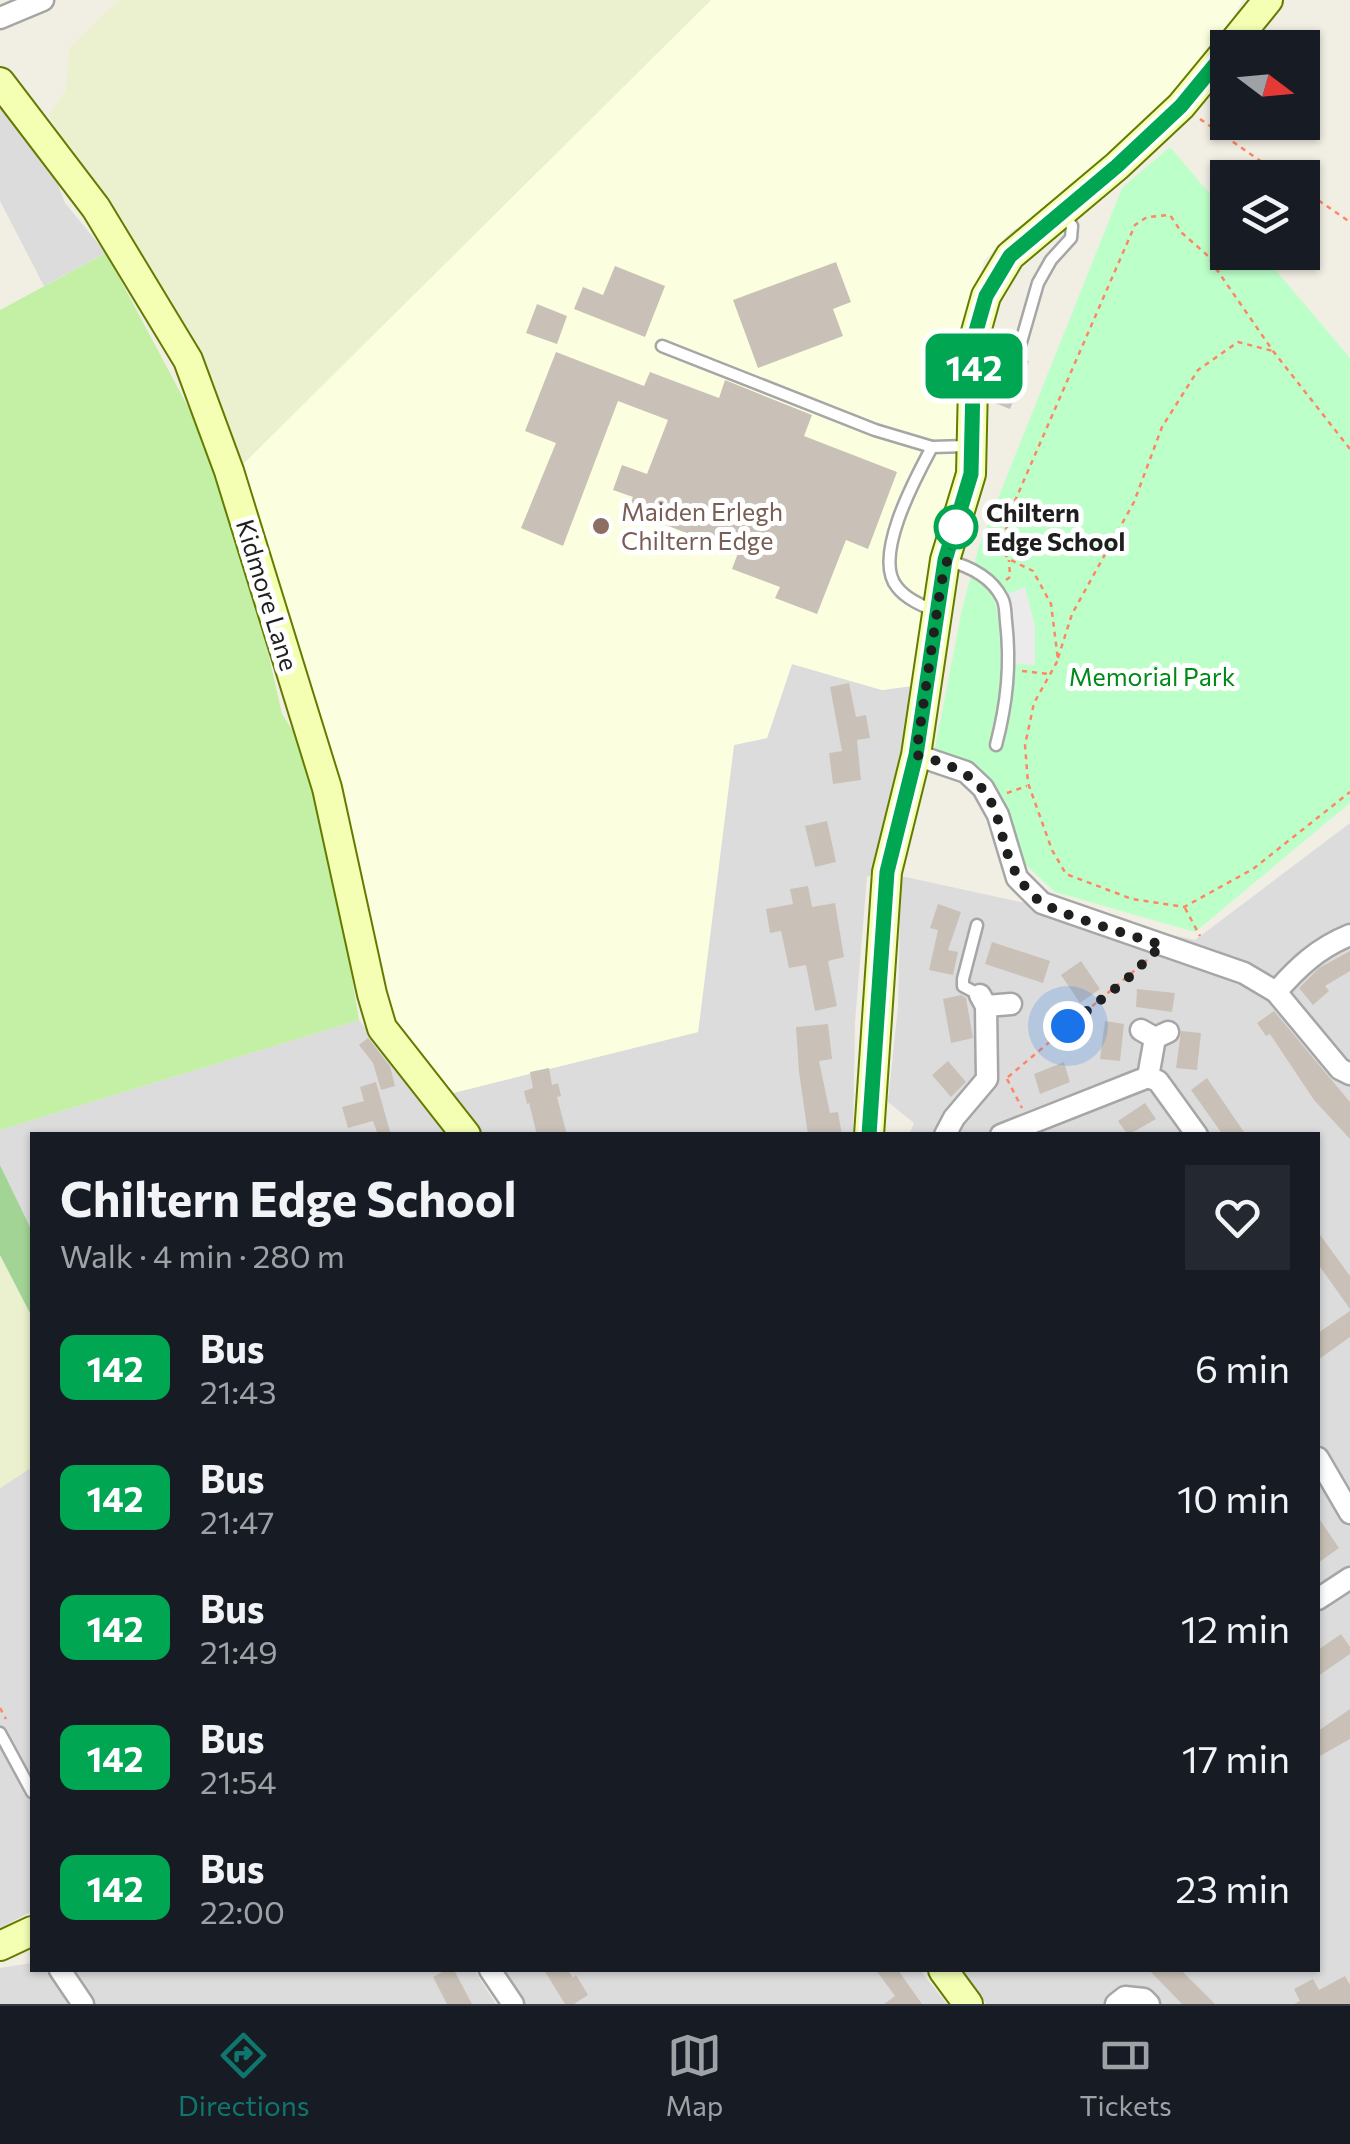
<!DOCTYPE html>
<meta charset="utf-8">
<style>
body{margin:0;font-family:Commissioner,sans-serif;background:#242831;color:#f1f3f6;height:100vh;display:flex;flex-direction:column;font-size:38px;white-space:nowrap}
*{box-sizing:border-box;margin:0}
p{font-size:32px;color:#9ea1a6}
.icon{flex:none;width:55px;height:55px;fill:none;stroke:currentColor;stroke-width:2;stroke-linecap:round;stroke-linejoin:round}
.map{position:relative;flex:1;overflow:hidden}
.sheet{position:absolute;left:30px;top:1132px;width:1290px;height:840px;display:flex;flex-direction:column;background:#171b24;border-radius:0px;box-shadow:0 2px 8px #0004}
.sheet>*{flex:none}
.badge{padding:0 20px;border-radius:15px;font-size:35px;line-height:65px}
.needle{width:65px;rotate:106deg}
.buttons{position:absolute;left:1210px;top:30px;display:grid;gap:20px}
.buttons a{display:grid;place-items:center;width:110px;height:110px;border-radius:0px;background:#171b24;box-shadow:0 2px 8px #0004;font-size:50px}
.you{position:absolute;width:50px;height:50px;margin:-25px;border:8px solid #fff;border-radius:50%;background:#1a73e8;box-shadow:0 0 0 15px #1a73e833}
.map>.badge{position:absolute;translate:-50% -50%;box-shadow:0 0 0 5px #fff}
.round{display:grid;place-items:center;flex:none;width:105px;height:105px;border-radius:0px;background:#242831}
.overview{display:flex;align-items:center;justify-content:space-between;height:170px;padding:0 30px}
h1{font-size:48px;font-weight:700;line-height:75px}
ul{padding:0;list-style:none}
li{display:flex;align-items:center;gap:30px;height:130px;padding:0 30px}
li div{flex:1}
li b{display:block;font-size:38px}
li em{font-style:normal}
li .badge{min-width:110px;font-weight:700;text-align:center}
.tabs{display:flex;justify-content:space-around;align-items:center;height:140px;border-top:2px solid #363941;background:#171b24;font-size:28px;color:#9ea1a6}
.tabs a{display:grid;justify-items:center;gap:5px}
.tabs .current{color:#0f766e}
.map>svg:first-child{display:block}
</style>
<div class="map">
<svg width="1350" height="2004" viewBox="0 0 1350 2004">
<rect width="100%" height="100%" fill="#f1eee4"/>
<g fill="#dddcdc">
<path d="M0,94l32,25 33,84 41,50 -62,33 -44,-85z"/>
<path d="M792,664l90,26 37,-5 -41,187 -11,5 -12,145 -2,113h-821v96l-32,-66v-35l359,-110 72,87 18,-13 249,-62 36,-288 33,-6z"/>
<path d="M1350,823v1181h-364l-25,-34h357v-835h-409l5,-12 -26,-21 10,-96 3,-130 294,64z"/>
<path d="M32,1467v444l-32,17v-440z"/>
<path d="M32,1963v7h442l22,34h-496v-36z"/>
<path d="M502,1970h418l27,34h-423z"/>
</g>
<path fill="#fcffdf" d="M711,0h532l-13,23 -79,102 -64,65 -76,41 -27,30 -18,64 -9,46 6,85 -44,229 -37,5 -90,-26 -25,74 -33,7 -36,287 -249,62 -69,-84 -16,-124 -31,-125 -39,-68 -60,-220z"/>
<g fill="#ebf1ce">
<path d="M119,0h592l-477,473 -136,-255 -49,-104 17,-24 3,-42z"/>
<path d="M0,1255l32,62v150l-32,21z"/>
</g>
<path fill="#c3f0a5" d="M106,253l97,182 41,112 38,167 34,53 43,253 -359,110v-820z"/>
<path fill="#a2d495" d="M0,1165l32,66v86l-32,-62z"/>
<path fill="#bdffc9" d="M1170,147l57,67 1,38 33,1 89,105v445l-155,129 -140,-40 -29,-27 -50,-95 -41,-22 27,-139 17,-63 143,-358z"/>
<path fill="#ebebeb" d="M1025,587l10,39v39l-35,-2 2,-32 -8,-32z"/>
<g fill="#c9c1b7">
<path d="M836,262l15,40 -18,7 10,27 -85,32 -25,-68z"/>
<path d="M615,266l50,20 -20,51 -71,-28 9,-22 20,8z"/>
<path d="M537,304l30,12 -10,28 -31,-11z"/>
<path d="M556,352l88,34 6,-14 69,26 6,-18 87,35 -8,21 93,36 -29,77 -22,-9 -29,74 -42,-16 5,-11 -48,-18 6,-16 -111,-43 6,-13 -20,-7 9,-25 25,9 21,-54 -50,-19 -55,145 -42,-18 35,-85 -31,-12z"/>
<path d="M1007,352l7,12 11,-4 4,1 -19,48 -20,-8v-12z"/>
<path d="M849,683l7,34 10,-2 4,23 -13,2 4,40 -28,4 -4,-31 13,-2 -12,-64z"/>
<path d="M827,821l9,41 -21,5 -10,-41z"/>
<path d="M808,886l4,21 23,-4 9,54 -16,4 9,45 -22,5 -9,-46 -17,3 -8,-37 -11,2 -4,-24 27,-5 -3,-15z"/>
<path d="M938,904l23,8 -13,38 10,2 -5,23 -24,-5 9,-40 -8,-2z"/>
<path d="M992,942l58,19 -7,22 -58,-19z"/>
<path d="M1350,951v20l-25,15 4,5 -16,14 -14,-17 20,-20z"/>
<path d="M1081,961l19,28 -20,14 -19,-28z"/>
<path d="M1137,989l38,4 -3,19 -36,-5z"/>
<path d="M961,995l5,3 7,40 -22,5 -8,-44z"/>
<path d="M1274,1011l76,91v37l-36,-39 -44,-66 -4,2 -9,-13z"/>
<path d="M1105,1021l19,3 -4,37 -20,-2z"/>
<path d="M828,1024l4,35 -13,2 11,52 8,-1 4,23h-34l-9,-63 -3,-45z"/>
<path d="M1181,1031l20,2 -4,37 -21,-2z"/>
<path d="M368,1038l22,28 5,20 -14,4 -8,-27 -14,-18z"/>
<path d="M948,1061l18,21 -15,15 -19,-22z"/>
<path d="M1064,1062l6,20 -30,12 -6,-20z"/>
<path d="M549,1068l3,17 6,-2 3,13 -4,1 10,38h-30l-8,-32 -2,1 -3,-13 9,-3 -3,-16z"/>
<path d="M1207,1078l39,57h-23l-32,-45z"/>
<path d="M376,1082l15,53h-13l-5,-14 -25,7 -6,-21 22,-6 -4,-14z"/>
<path d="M1145,1103l11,16 -28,16 -10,-14z"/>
<path d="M1318,1232l32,44v33l-32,-45z"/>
<path d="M1350,1311v26l-32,23v-27z"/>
<path d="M1318,1517l21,31 -21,15z"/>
<path d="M1341,1634l9,13v7l-32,22v-26z"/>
<path d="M1350,1709v30l-32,18v-26z"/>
<path d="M446,1970h8l18,34h-25l-14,-27z"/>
<path d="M544,1970h24l5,8 3,-3 12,20 -14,9h-9z"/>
<path d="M876,1970h22l24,34h-38l11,-8z"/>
<path d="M1149,1970h32l34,34h-33z"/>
<path d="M1345,1976l5,9v19h-56l6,-3 -6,-12 19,-10 6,11z"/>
</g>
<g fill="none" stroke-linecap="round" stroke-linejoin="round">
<defs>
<g id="lane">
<path d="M662,346l213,84 57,17 35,-1"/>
<path d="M1017,356l21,-73 13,-23 20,-22 1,-12 -8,-11"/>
<path d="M932,447c-16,30 -60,110 -35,140 9,12 26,19 40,25"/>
<path d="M946,560c23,6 45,16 56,38 4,7 3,16 4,23 5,44 1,82 -10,124"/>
<path d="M977,925l-14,54v7l17,9"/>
<path d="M0,1733l32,59"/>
</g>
<g id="street">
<path d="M0,18l43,-18"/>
<path d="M916,755l50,17 17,16 15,27 19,63 25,25 202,70 32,19 64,77 10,5"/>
<path d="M1276,992c22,-25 42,-44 74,-57"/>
<path d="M986,1006l25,-2"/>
<path d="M1141,1030l14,8 13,-6"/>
<path d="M1148,1077l10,4 39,54"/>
<path d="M945,1135l9,-17 33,-39 -1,-73 -6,-11"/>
<path d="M1001,1135l147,-58 7,-39"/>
<path d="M1318,1458l32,55"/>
<path d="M1318,1599l32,-21"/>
<path d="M60,1970l23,34"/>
<path d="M490,1970l23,34"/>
<path d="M1116,2004l9,-7 19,2 5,5"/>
</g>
<g id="secondary">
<path d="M1229,48l39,-48"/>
<path d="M0,82l96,126 92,152 41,111 98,317 45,206 10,34 84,107"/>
<path d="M869,1135l18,-263 29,-117 29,-195 26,-86 3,-135 12,-43 24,-40 107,-90 64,-60 47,-57"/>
<path d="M0,1946l32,-15"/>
<path d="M943,1970l25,34"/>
</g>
</defs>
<use href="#lane" stroke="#a6a6a6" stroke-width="15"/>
<use href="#street" stroke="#a6a6a6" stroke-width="25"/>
<use href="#secondary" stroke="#637c00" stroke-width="32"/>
<g stroke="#ff8567" stroke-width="2.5" stroke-dasharray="5 5" stroke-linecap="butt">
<path d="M1200,119l85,59"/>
<path d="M1302,189l48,33"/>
<path d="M1350,449l-77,-98 -67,-97 -24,-21 -12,-18 -23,2 -12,8 -124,285 -10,40 8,9 24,12 18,33 7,56 -24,43 -9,42 3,38 24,67 14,24 66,25 52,8 69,-38 97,-77"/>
<path d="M1006,580l4,-3 -1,-17"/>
<path d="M1058,658l14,-44 62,-112 28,-75 36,-57 40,-28 35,9"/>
<path d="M1022,671l27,3"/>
<path d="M1007,793l20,-7"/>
<path d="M1185,908l15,28"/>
<path d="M1008,1077l139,-117"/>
<path d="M1007,1079l15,29"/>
<path d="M0,1708l6,11"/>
</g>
<use href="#lane" stroke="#fff" stroke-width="10"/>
<use href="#street" stroke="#fff" stroke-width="20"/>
<use href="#secondary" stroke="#f4ffb4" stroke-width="28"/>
</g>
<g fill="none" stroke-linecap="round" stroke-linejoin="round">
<defs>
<path id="line" d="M869,1135l18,-263 29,-117 29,-195 26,-86 3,-136 12,-42 24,-40 107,-90 64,-60 47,-57"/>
</defs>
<use href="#line" stroke="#fff" stroke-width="22"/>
<use href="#line" stroke="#00a651" stroke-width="15"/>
<path stroke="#1f1f1f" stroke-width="10" stroke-dasharray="0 18" d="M956,527l-15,57 -25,171c116,28 60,90 122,145 15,13 99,37 124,45l-36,35 -58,46"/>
</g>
<circle fill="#8d6e63" stroke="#fff" stroke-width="4" cx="601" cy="526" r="10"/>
<circle fill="#fff" stroke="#00a651" stroke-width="5" cx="956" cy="527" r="20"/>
<g text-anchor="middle" stroke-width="10" stroke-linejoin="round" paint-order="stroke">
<g font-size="25" fill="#785e54" stroke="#fff" text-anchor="start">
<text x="621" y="521">Maiden Erlegh<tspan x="621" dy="29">Chiltern Edge</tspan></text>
</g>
<g font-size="25" font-weight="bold" fill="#1f1f1f" stroke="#fff" text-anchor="start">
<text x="986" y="522">Chiltern<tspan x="986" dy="29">Edge School</tspan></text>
</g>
<g font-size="25" fill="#1f1f1f" stroke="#fff">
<text transform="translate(267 595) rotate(73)" y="9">Kidmore Lane</text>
</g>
<g font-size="25" fill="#008a18" stroke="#fff">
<text x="1152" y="686">Memorial Park</text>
</g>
</g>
</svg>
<div class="buttons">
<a><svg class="needle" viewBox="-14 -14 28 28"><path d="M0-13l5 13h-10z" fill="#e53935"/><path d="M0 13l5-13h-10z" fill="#9ea1a6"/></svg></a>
<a><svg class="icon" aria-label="layers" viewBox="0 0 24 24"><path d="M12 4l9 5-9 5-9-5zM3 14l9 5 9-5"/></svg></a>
</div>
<div class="you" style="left:1068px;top:1026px"></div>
<b class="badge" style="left:974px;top:366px;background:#00a651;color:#fff">142</b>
<section class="sheet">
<div class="overview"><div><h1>Chiltern Edge School</h1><p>Walk · 4 min · 280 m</p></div><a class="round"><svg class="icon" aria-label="heart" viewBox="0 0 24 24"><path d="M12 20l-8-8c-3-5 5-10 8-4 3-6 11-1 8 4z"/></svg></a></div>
<ul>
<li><span class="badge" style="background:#00a651;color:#fff">142</span><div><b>Bus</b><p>21:43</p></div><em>6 min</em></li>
<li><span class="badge" style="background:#00a651;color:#fff">142</span><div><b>Bus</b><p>21:47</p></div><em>10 min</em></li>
<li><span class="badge" style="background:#00a651;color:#fff">142</span><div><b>Bus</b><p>21:49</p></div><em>12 min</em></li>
<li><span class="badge" style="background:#00a651;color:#fff">142</span><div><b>Bus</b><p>21:54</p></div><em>17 min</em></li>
<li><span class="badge" style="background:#00a651;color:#fff">142</span><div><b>Bus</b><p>22:00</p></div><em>23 min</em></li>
</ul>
</section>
</div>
<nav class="tabs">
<a class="current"><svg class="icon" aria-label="directions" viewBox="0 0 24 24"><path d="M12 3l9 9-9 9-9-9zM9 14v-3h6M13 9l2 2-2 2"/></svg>Directions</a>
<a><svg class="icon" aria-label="map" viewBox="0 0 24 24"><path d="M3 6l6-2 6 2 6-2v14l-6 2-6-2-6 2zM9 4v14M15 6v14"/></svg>Map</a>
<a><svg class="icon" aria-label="tickets" viewBox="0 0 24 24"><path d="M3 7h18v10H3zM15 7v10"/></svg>Tickets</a>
</nav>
